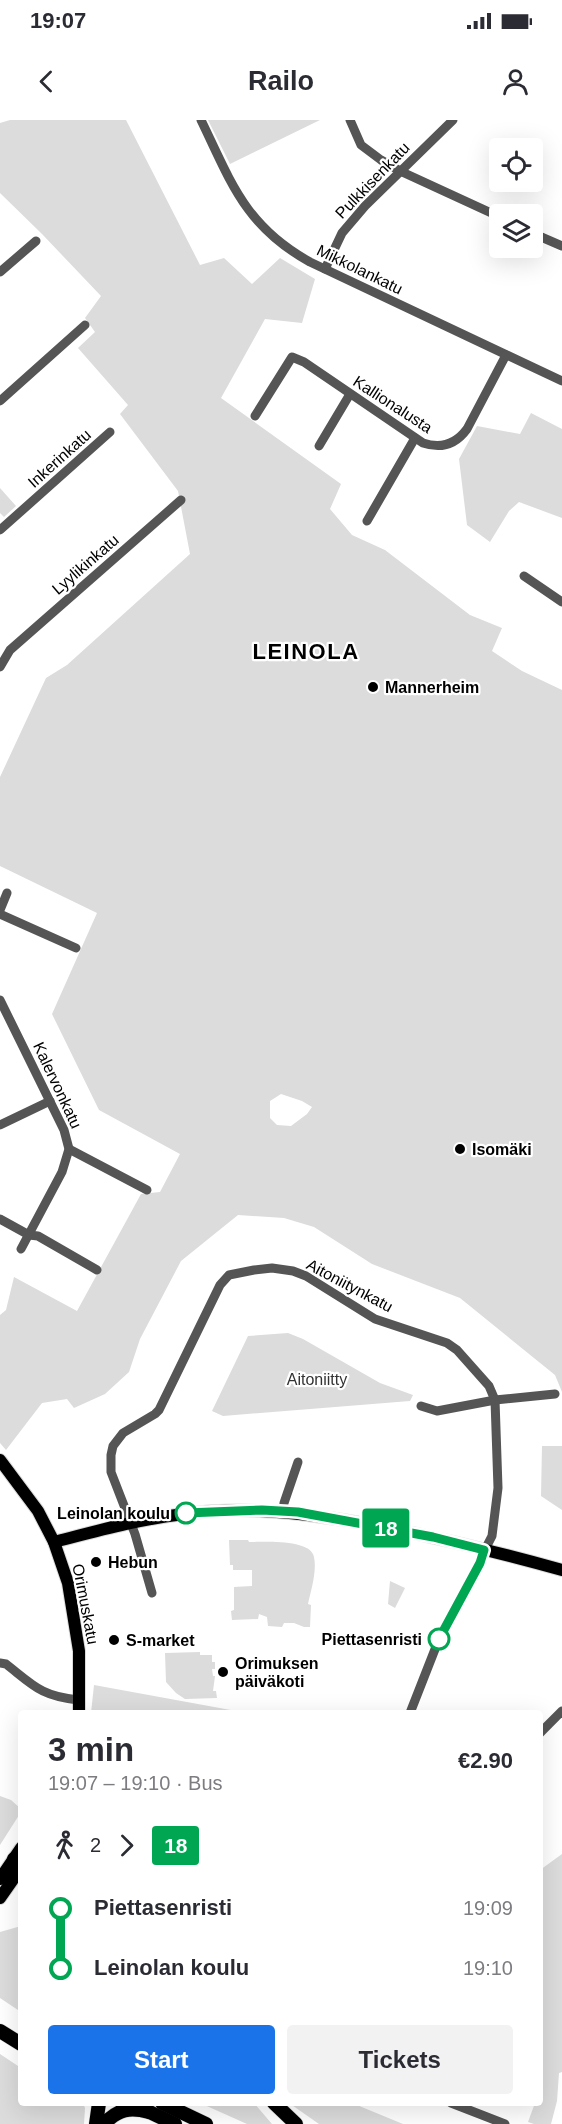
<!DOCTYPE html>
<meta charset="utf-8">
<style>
body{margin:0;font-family:Helvetica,sans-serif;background:#f2f2f3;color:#2b2b33;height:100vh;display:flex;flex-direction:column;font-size:22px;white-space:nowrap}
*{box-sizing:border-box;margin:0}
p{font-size:20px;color:#7c7c81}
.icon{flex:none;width:33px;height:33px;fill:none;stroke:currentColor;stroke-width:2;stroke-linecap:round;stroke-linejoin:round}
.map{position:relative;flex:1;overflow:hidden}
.drawer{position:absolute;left:18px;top:1590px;width:525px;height:396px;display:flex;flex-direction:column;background:#fff;border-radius:6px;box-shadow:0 6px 24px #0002}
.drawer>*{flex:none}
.badge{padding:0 12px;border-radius:4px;font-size:21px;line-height:39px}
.fabs{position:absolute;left:489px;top:18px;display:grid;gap:12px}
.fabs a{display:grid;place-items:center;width:54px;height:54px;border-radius:6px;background:#fff;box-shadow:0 6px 24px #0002;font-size:30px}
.map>.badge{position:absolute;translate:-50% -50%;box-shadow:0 0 0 3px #fff}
.legs{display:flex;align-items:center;gap:9px;height:66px;padding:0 30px;font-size:20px}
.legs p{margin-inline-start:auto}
.head{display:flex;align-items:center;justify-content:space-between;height:102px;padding:0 30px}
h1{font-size:33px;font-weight:700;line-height:45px}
.cta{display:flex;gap:12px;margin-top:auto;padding:12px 30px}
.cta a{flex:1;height:69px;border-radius:6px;background:#1a73e8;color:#fff;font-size:24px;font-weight:700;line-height:69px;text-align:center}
.cta a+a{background:#f2f2f3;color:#2b2b33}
ul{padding:0 30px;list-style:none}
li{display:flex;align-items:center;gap:21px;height:60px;font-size:22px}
li i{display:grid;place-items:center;width:9px;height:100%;margin:0 8px;background:currentColor}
li i::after{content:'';width:15px;height:15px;margin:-8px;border:4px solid;border-radius:50%;background:#fff}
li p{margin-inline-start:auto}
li:first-child i{background:linear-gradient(#0000 50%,currentColor 0)}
li:last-child i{background:linear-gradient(currentColor 50%,#0000 0)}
.status{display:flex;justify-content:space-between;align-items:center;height:42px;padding:0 30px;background:#fff;direction:ltr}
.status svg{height:16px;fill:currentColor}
header{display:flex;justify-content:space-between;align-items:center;height:78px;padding:0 30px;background:#fff;font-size:27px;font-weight:700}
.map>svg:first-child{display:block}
</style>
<div class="status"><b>19:07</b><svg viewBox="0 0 49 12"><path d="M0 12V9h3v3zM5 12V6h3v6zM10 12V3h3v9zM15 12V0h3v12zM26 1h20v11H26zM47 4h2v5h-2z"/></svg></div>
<header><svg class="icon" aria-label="back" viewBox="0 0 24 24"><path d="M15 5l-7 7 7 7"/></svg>Railo<svg class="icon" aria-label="person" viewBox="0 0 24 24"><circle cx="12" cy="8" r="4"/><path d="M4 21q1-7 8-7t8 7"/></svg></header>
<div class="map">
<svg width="562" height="2004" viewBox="0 0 562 2004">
<rect width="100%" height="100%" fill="#fff"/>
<g fill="#dcdcdc" fill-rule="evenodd">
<path d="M10,0h116l74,145 24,-7 28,26 28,-26 35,21 -13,44 -37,-4 -44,79 120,86 -11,25 22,26 33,15 85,65 32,13 -10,23 30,20 40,19v702l-7,-17 -95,-77 -88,-34 -58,-37 -30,-9 -46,-3 -57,46 -41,78 -11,33 -24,22 -31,14 -7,-9 -25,4 -36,47 -6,-7v-128l6,-5 8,-33 63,34 64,-117 19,-2 20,-38 -81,-44 -47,-96 45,-101 -97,-47v-89l46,-99 21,-13 123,-111 -12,-63 -58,-77 8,-9 -50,-57 17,-16 -10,-14 16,-22 -59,-62 -42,-41v-70zM281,974l21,7 10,6 -5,7 -16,12 -14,-1 -7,-7v-17z"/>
<path d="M208,0h112l-90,44z"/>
<path d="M531,293l31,16v89l-43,-16 -10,9 -19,31 -23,-17 -8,-66 18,-33 43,8z"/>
<path d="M0,368l16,18 -12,11 -4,-4z"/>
<path d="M288,1213l15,6 77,44 33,12 -3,6 -187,15 -11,-5 36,-75z"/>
<path d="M542,1326h20v64l-21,-14z"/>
<path d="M229,1420h19l1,2c15,0 62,-3 65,15 3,15 -3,33 -6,47l3,1 -1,22h-6l-10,-4h-10l-2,4 -14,-1 -1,-9 -8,-3 -1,5 -26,1 -1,-9 3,-1v-23l18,-1v-16h-19v-5h-3z"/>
<path d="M390,1461l15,7 -10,20 -7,-4z"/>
<path d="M200,1532v3h12v7h3v7h-3l1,7h2l-2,15h3l1,7 -32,1 -9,-6 -10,-11 -1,-29z"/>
<path d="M94,1565l153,28h-156z"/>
<path d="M0,1676l11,4 10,9v3l-21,33z"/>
<path d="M562,1734v218l-3,1 -2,28 -6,23h-17l-6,-2 7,-19h5l1,-17 -1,-216z"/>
<path d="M21,1806v86l-21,-14v-66z"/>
<path d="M0,1934l21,14v35h62l2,5 -1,16h-84z"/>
<path d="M200,1983h54l18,21h-25z"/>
<path d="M289,1983h63l51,21h-84z"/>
</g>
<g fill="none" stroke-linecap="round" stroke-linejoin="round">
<defs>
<g id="major">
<path d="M0,1340l38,51 16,31 14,41 11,68v62"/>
<path d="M54,1422c43,-11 86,-23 130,-28 72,-9 134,1 205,14 58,12 116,26 173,42"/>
<path d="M0,1759l21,-31"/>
<path d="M0,1778l21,-30"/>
</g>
<g id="highway">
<path d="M21,1739h-7l4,13 3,2"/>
<path d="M0,1911l21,13"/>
<path d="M162,1983l44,21"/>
<path d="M274,1983l22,21"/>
<path d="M141,1988l34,16"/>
<path d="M96,2004l3,-21"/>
<path d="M104,2004c14,-15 26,-17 45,-12"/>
</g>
</defs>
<use href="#major" stroke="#dbdbdb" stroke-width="14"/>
<use href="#highway" stroke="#dbdbdb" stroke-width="15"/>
<g stroke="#555" stroke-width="9">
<path d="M201,0c30,62 44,106 109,142l252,119"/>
<path d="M350,0l11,25 20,15 19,11 100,46"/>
<path d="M532,113l30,13"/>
<path d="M325,149l17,-36 23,-27 88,-86"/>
<path d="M0,152l36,-31"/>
<path d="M0,281l85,-76"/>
<path d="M255,296l37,-59 12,5 119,81c18,6 33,1 44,-14l39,-74"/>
<path d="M319,326l31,-52"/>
<path d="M367,401l48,-83"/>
<path d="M0,410l110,-98"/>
<path d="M524,456l38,26"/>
<path d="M0,547l10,-17 171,-150"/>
<path d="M0,790l7,-17"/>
<path d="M0,794l76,34"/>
<path d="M0,880l64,130 5,19 -7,23 -41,77"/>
<path d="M0,1005l50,-24"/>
<path d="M69,1029l78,41"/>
<path d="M0,1099l29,16 9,1 59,34"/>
<path d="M421,1286l16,5 58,-11 60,-6"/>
<path d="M283,1392l1,-9 14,-41"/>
<path d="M152,1473l-17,-59 -24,-62v-17l2,-9 10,-13 32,-19 4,-4 61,-125 9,-10 25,-5 18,-2 21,3 13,5 69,43 72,24 10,7 32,36 6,14 3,88 -6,48 -53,103 -29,74"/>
<path d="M0,1543l6,1c28,22 35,32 72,36"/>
<path d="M540,1613l22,-22"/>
<path d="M451,1983l54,21"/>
</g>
<use href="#major" stroke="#000" stroke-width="12"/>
<use href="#highway" stroke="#000" stroke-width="14"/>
</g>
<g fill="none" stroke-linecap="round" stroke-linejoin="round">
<defs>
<path id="line-1" d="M186,1393l76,-3 36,2 135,25 51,13 -4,13 -41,76"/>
</defs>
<use href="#line-1" stroke="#fff" stroke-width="14"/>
<use href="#line-1" stroke="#00a651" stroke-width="9"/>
</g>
<g fill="#000" stroke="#fff" stroke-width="2">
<circle cx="373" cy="567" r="6"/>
<circle cx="460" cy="1029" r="6"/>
<circle cx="96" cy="1442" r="6"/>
<circle cx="114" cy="1520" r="6"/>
<circle cx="223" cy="1552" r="6"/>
</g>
<g fill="#fff" stroke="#00a651" stroke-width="3">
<circle cx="186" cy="1393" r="10"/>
<circle cx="439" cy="1519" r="10"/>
</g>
<g text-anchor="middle" stroke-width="4.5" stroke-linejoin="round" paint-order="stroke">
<g font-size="16" fill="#000" stroke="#fff">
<text transform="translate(372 60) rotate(-46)" y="6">Pulkkisenkatu</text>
<text transform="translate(360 149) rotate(26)" y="6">Mikkolankatu</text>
<text transform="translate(393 284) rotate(33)" y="6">Kallionalusta</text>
<text transform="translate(59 338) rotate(-42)" y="6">Inkerinkatu</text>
<text transform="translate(85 444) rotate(-41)" y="6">Lyylikinkatu</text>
<text transform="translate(58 965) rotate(65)" y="6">Kalervonkatu</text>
<text transform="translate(350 1165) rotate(28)" y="6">Aitoniitynkatu</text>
<text transform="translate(86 1484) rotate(79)" y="6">Orimuskatu</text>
</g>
<g font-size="16" font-weight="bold" fill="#000" stroke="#fff" text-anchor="start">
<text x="385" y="573">Mannerheim</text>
<text x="472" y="1035">Isomäki</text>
<text x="108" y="1448">Hebun</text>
<text x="126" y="1526">S-market</text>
<text x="235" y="1549">Orimuksen<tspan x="235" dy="18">päiväkoti</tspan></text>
</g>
<g font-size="16" fill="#333" stroke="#fff">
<text x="317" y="1265">Aitoniitty</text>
</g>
<g font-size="16" font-weight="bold" fill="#000" stroke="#fff" text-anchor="end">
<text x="170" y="1399">Leinolan koulu</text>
<text x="422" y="1525">Piettasenristi</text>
</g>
<g font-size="22" font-weight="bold" letter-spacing="1.5" fill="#000" stroke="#fff">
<text x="306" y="539">LEINOLA</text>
</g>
</g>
</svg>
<div class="fabs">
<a><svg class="icon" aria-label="locate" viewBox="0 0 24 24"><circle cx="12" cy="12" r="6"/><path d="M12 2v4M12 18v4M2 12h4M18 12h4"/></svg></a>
<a><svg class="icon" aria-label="layers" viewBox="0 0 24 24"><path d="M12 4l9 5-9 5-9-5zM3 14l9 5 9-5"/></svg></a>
</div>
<b class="badge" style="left:386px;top:1408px;background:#00a651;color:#fff">18</b>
<section class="drawer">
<div class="head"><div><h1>3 min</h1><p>19:07 – 19:10 · Bus</p></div><b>€2.90</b></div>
<div class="legs"><svg class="icon" aria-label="walk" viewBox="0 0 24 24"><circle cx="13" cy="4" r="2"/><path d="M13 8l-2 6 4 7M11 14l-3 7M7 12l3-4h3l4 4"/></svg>2<svg class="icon" aria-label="forward" viewBox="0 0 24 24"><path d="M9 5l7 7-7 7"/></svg><b class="badge" style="background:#00a651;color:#fff">18</b></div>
<ul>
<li><i style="color:#00a651"></i><b>Piettasenristi</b><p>19:09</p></li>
<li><i style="color:#00a651"></i><b>Leinolan koulu</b><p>19:10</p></li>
</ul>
<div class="cta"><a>Start</a><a>Tickets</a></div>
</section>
</div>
